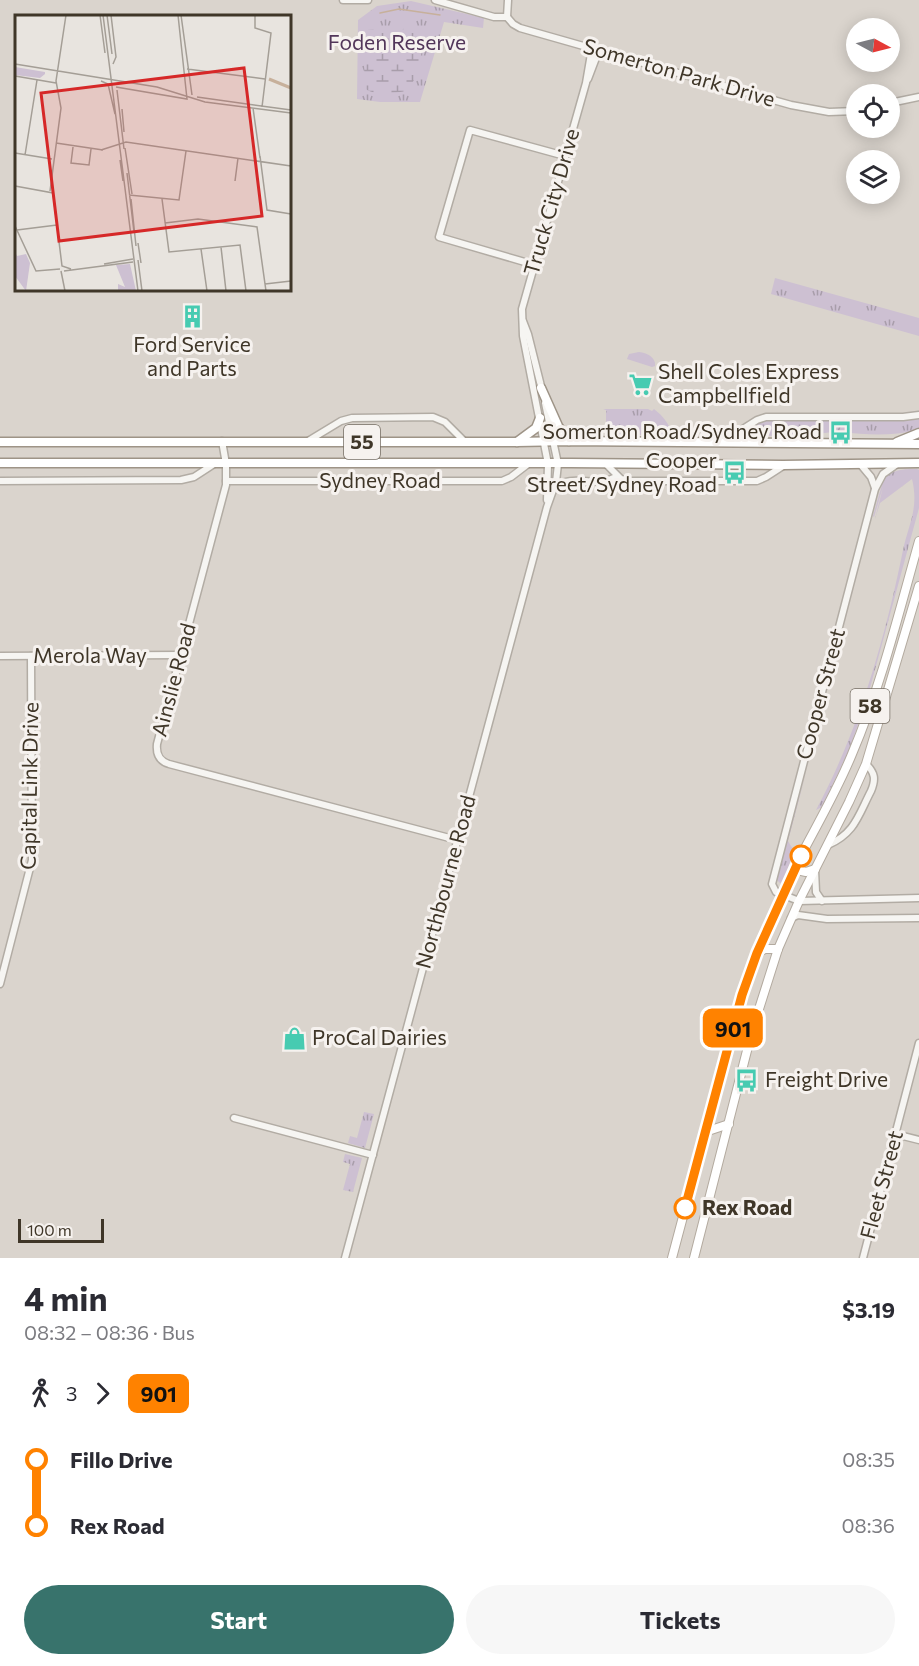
<!DOCTYPE html>
<meta charset="utf-8">
<style>
body{margin:0;font-family:Commissioner,sans-serif;background:#f7f7f7;color:#2b2b33;height:100vh;display:flex;flex-direction:column;font-size:22px;white-space:nowrap}
*{box-sizing:border-box;margin:0}
p{font-size:20px;color:#7c7c81}
.icon{flex:none;width:33px;height:33px;fill:none;stroke:currentColor;stroke-width:2;stroke-linecap:round;stroke-linejoin:round}
.map{position:relative;height:1258px;overflow:hidden}
.sheet{display:flex;flex-direction:column;background:#fff;flex:1}
.sheet>*{flex:none}
.badge{padding:0 12px;border-radius:9px;font-size:21px;line-height:39px}
.needle{width:39px;rotate:97deg}
.buttons{position:absolute;left:846px;top:18px;display:grid;gap:12px}
.buttons a{display:grid;place-items:center;width:54px;height:54px;border-radius:50%;background:#fff;box-shadow:0 3px 15px #0003;font-size:30px}
.scale{position:absolute;left:18px;bottom:15px;width:86px;box-sizing:border-box;padding-left:6px;border:3px solid #3f3628;border-top:0;font-size:16px;line-height:21px;white-space:nowrap;color:#3f3628;-webkit-text-stroke:4px #f6f2ef;paint-order:stroke}
.map>.badge{position:absolute;translate:-50% -50%;box-shadow:0 0 0 3px #fff}
.legs{display:flex;align-items:center;gap:9px;height:66px;padding:0 24px;font-size:20px}
.legs p{margin-inline-start:auto}
.summary{display:flex;align-items:center;justify-content:space-between;height:102px;padding:0 24px}
h1{font-size:33px;font-weight:700;line-height:45px}
.button{display:flex;gap:12px;margin-top:auto;padding:12px 24px}
.button a{flex:1;height:69px;border-radius:36px;background:#38736c;color:#fff;font-size:24px;font-weight:700;line-height:69px;text-align:center}
.button a+a{background:#f7f7f7;color:#2b2b33}
ul{padding:0 24px;list-style:none}
li{display:flex;align-items:center;gap:21px;height:66px;font-size:22px}
li i{display:grid;place-items:center;width:9px;height:100%;margin:0 8px;background:currentColor}
li i::after{content:'';width:15px;height:15px;margin:-8px;border:4px solid;border-radius:50%;background:#fff}
li p{margin-inline-start:auto}
li:first-child i{background:linear-gradient(#0000 50%,currentColor 0)}
li:last-child i{background:linear-gradient(currentColor 50%,#0000 0)}
.map>svg:first-child{display:block}
</style>
<div class="map">
<svg width="919" height="1258" viewBox="0 0 919 1258">
<defs>
<pattern id="grass-tufts" width="24" height="20" patternUnits="userSpaceOnUse" patternTransform="scale(1.5)"><rect width="24" height="20" fill="#cdc0d2"/><path d="M3 7l-1-3M5 7V3M7 7l1-3M15 17l-1-3M17 17v-4M19 17l1-3" fill="none" stroke="#a89daa"/></pattern>
<pattern id="wetland-marsh" width="20" height="14" patternUnits="userSpaceOnUse" patternTransform="scale(1.5)"><rect width="20" height="14" fill="#cdc0d2"/><path d="M1 5h8M5 5V1M11 12h8M15 12V8" fill="none" stroke="#a89daa"/></pattern>
</defs>
<rect width="100%" height="100%" fill="#e8e4df"/>
<path fill="#dad4cd" fill-rule="evenodd" d="M0,0h919v1258h-919zM16,16h274v274h-274zM856,28h34v34h-34zM856,94h34v34h-34zM856,160h34v34h-34z"/>
<g fill="url(#grass-tufts)">
<path d="M411,1l73,17 -1,10 -39,-6 -24,80h-40l-23,-3 1,-79 19,-14z"/>
<path d="M775,278l144,40v18l-148,-42z"/>
<path d="M648,409l4,2 2,-2c9,7 15,14 18,26h-54l-12,-3v-22l-3,-1z"/>
<path d="M919,419v11c-28,6 -50,5 -78,2 -10,-1 -19,2 -28,3 -24,3 -50,0 -75,0l21,-13 7,-1h137z"/>
<path d="M917,469l2,1v38l-52,191 -18,51 -27,57 -6,3c43,-80 69,-171 87,-260 6,-27 16,-42 9,-71l-32,24 -5,16 8,-32 -9,30 -1,-1 10,-35c7,-12 22,-12 34,-12z"/>
<path d="M806,773l-18,68 6,10 -11,31 -3,1 -3,-3v-4z"/>
<path d="M364,1112l10,2 -9,34 -17,-5 2,-7 7,2z"/>
<path d="M345,1154l17,4 -9,34 -10,-2 7,-26 -7,-2z"/>
</g>
<path fill="url(#wetland-marsh)" d="M384,28l4,2 7,10h2l6,-11c9,-3 19,-1 23,8l-12,43 -7,11c-13,2 -33,5 -43,-3l1,-55 2,-3z"/>
<path fill="#cdc0d2" d="M639,352c8,1 17,5 16,14l-3,1 -25,-8 2,-5z"/>
<g fill="none" stroke-linecap="round" stroke-linejoin="round">
<path stroke="#c7b09b" stroke-width="1.5" d="M380,13l19,-4 41,6"/>
<defs>
<g id="minor">
<path d="M343,0h25"/>
<path d="M435,0l59,17h13"/>
<path d="M507,17l6,7 7,4 271,77 38,7 27,-1"/>
<path d="M507,17l1,-17"/>
<path d="M588,79l11,-29"/>
<path d="M890,103l29,-6"/>
<path d="M535,265l-96,-28 31,-107 95,26"/>
<path d="M523,321l5,13 14,56"/>
<path d="M222,441l4,23v21l-69,259c-1,10 2,17 12,20l288,76"/>
<path d="M308,441l33,-20 11,-3 81,-1 12,5 20,20"/>
<path d="M724,441l33,-21 9,-3h137l16,-2"/>
<path d="M606,464l15,15 10,2h126l9,-4 17,-11"/>
<path d="M897,464l-14,10 -8,15 -103,395 4,8 23,9 120,-3"/>
<path d="M861,465l10,12 4,11"/>
<path d="M0,481l181,-1 13,-3 20,-13"/>
<path d="M226,481h276l9,-4 17,-13"/>
<path d="M554,487c19,-14 45,2 63,-11"/>
<path d="M547,500l1,-36 -25,-128 -1,-27 64,-226 6,-35"/>
<path d="M0,656l181,-1"/>
<path d="M828,845c27,-12 30,-29 43,-54 5,-12 4,-18 -5,-27"/>
<path d="M815,870l1,22 6,9"/>
<path d="M791,918l7,-3 29,4 92,-1"/>
<path d="M0,984l32,-124 -1,-204"/>
<path d="M234,1118l139,37"/>
<path d="M895,1134l24,6"/>
<path d="M345,1258l202,-751 9,-25 2,-18 -13,-61"/>
<path d="M863,1258l56,-215"/>
</g>
<g id="major">
<path d="M795,867l2,3 9,2 9,-3"/>
<path d="M757,953l8,-4h13"/>
<path d="M705,1132l24,-8"/>
<path d="M672,1258l70,-263c14,-39 29,-78 46,-114 21,-43 46,-83 64,-127 29,-68 47,-142 67,-213"/>
<path d="M694,1258l58,-227 26,-82 21,-48 50,-99 17,-38 53,-178"/>
</g>
<g id="highway">
<path d="M541,388l17,38 11,15"/>
<path d="M0,442h517l52,-1 350,3"/>
<path d="M517,442l19,-14 4,-10"/>
<path d="M897,442l22,-9"/>
<path d="M0,463h571l212,2 136,-2"/>
</g>
</defs>
<use href="#minor" stroke="#b2aca4" stroke-width="9"/>
<use href="#major" stroke="#b3aa9f" stroke-width="10"/>
<use href="#highway" stroke="#9e9487" stroke-width="11"/>
<use href="#minor" stroke="#f6f5f2" stroke-width="6"/>
<use href="#major" stroke="#fff" stroke-width="8"/>
<use href="#highway" stroke="#fff" stroke-width="8"/>
</g>
<g fill="none" stroke-linecap="round" stroke-linejoin="round">
<defs>
<path id="line-1" d="M685,1208l57,-213 15,-42 44,-97"/>
</defs>
<use href="#line-1" stroke="#fff" stroke-width="14"/>
<use href="#line-1" stroke="#ff8200" stroke-width="9"/>
</g>
<defs>
<symbol id="building-bare" viewBox="-9 -9 18 18"><path d="M-4-6H4V6H1V3H-1V6H-4ZM-2.5-4.3h1.7v1.8h-1.7ZM.8-4.3h1.7v1.8H.8ZM-2.5-1h1.7V.8h-1.7ZM.8-1h1.7V.8H.8Z" fill="#47cbb1" stroke="#f6f2ef" stroke-width="2.5" paint-order="stroke"/></symbol>
<symbol id="supermarket-bare" viewBox="-9 -9 18 18"><path d="M-6-5.5h2.5l.6 2H6L4.5 2H-2.5L-4.4-4H-6ZM-1.5 3.2a1.3 1.3 0 1 0 .1 0ZM3 3.2a1.3 1.3 0 1 0 .1 0Z" fill="#47cbb1" stroke="#f6f2ef" stroke-width="2.5" paint-order="stroke"/></symbol>
<symbol id="bus-bare" viewBox="-9 -9 18 18"><path d="M-5-6H5V4H4V6H2V4H-2V6H-4V4H-5ZM-3.5-4V0h7V-4ZM-3.5 1.2v1.5H-2V1.2ZM2 1.2v1.5H3.5V1.2Z" fill="#47cbb1" stroke="#f6f2ef" stroke-width="2.5" paint-order="stroke"/></symbol>
<symbol id="shop-bare" viewBox="-9 -9 18 18"><path d="M-5-2.5h2.3a2.7 3.5 0 0 1 5.4 0H5L5.5 6h-11ZM-1.5-2.5h3a1.5 2.3 0 0 0-3 0Z" fill="#47cbb1" stroke="#f6f2ef" stroke-width="2.5" paint-order="stroke"/></symbol>
</defs>
<g fill-rule="evenodd">
<use href="#building-bare" x="176" y="300" width="33" height="33"/>
<use href="#supermarket-bare" x="624" y="368" width="33" height="33"/>
<use href="#bus-bare" x="824" y="416" width="33" height="33"/>
<use href="#bus-bare" x="718" y="456" width="33" height="33"/>
<use href="#shop-bare" x="278" y="1022" width="33" height="33"/>
<use href="#bus-bare" x="730" y="1064" width="33" height="33"/>
</g>
<g fill="#fff" stroke="#ff8200" stroke-width="3">
<circle cx="801" cy="856" r="10"/>
<circle cx="685" cy="1208" r="10"/>
</g>
<g text-anchor="middle" stroke-width="6" stroke-linejoin="round" paint-order="stroke">
<g fill="#f6f2ef" stroke="#766e64" stroke-width="1.5">
<rect x="344" y="425" width="36" height="34" rx="4.5"/>
<rect x="850.5" y="689" width="39" height="34" rx="4.5"/>
</g>
<g font-size="20" font-weight="bold" fill="#3f3628">
<text x="362" y="449">55</text>
<text x="870" y="713">58</text>
</g>
<g font-size="21" fill="#52365a" stroke="#f6f2ef">
<text x="397" y="50">Foden Reserve</text>
</g>
<g font-size="21" fill="#3f3628" stroke="#f6f2ef">
<text transform="translate(679 73) rotate(16)" y="7">Somerton Park Drive</text>
<text transform="translate(552 202) rotate(-74)" y="7">Truck City Drive</text>
<text x="380" y="488">Sydney Road</text>
<text x="90" y="663">Merola Way</text>
<text transform="translate(174 680) rotate(-75)" y="7">Ainslie Road</text>
<text transform="translate(821 694) rotate(-75)" y="7">Cooper Street</text>
<text transform="translate(30 786) rotate(-89)" y="7">Capital Link Drive</text>
<text transform="translate(446 882) rotate(-75)" y="7">Northbourne Road</text>
<text transform="translate(882 1185) rotate(-75)" y="7">Fleet Street</text>
</g>
<g font-size="21" fill="#3f3628" stroke="#f6f2ef" text-anchor="start">
<text x="192" y="352" text-anchor="middle">Ford Service<tspan x="192" dy="24">and Parts</tspan></text>
<text x="658" y="379">Shell Coles Express<tspan x="658" dy="24">Campbellfield</tspan></text>
<text x="822" y="439" text-anchor="end">Somerton Road/Sydney Road</text>
<text x="717" y="468" text-anchor="end">Cooper<tspan x="717" dy="24">Street/Sydney Road</tspan></text>
<text x="312" y="1045">ProCal Dairies</text>
<text x="765" y="1087">Freight Drive</text>
</g>
<g font-size="21" font-weight="bold" fill="#3f3628" stroke="#f6f2ef" text-anchor="start">
<text x="702" y="1215">Rex Road</text>
</g>
</g>
<g transform="translate(15 15)">
<rect width="276" height="276" fill="#e8e4df"/>
<path d="M0,52l30,5v2l-5,4 -25,-3zM0,237l2,4 9,-2 4,9 -4,28 -11,-15zM115,249l6,27h-18v-7l7,3 -9,-22z" fill="#cdc0d2"/>
<path fill="none" stroke="#c7b09b" stroke-width="3" d="M254,64l22,9"/>
<path fill="none" stroke="#a49e96" stroke-width="1.5" d="M85,0l5,38M88,0l35,276M92,0l5,39M96,0l5,42 -3,7M166,0l11,80M240,0v13l16,5 -9,74M0,49l142,23 48,15 86,11M172,54l78,10M0,61l41,7M86,66l7,3 7,30M101,72l71,12 -9,-84M102,75l7,59M182,82l94,13M238,93l7,50M107,94l2,23M41,128l47,7M58,132l-2,16 18,2 2,-16M110,133l7,46M86,135l25,-8 165,24M0,138l37,6M10,140l12,-75M245,141l7,54 24,4M105,145l3,21M112,158l7,59M220,166l3,-23M0,171l38,7 9,73 9,3M35,176l11,-83 -5,-27 10,-66M114,180l50,5 7,-49M116,184l5,47M147,184l7,53 71,-7 6,46M150,208l33,-4 59,8 9,64M0,211l21,45 24,-2M2,215l40,-5M123,228l3,20M206,232l5,44M186,234l6,42M123,245l4,31M89,249l29,-5M46,256l4,20M49,256l69,-9M250,269l26,-3"/>
<path fill="#d62828" fill-opacity="0.15" stroke="#d62828" stroke-width="3" d="M229,53l18,148 -203,25 -18,-148z"/>
<rect width="276" height="276" fill="none" stroke="#3f3628" stroke-width="3"/>
</g>
</svg>
<div class="buttons">
<a><svg class="needle" viewBox="-14 -14 28 28"><path d="M0-13l5 13h-10z" fill="#e53935"/><path d="M0 13l5-13h-10z" fill="#7c7c81"/></svg></a>
<a><svg class="icon" aria-label="locate" viewBox="0 0 24 24"><circle cx="12" cy="12" r="6"/><path d="M12 2v4M12 18v4M2 12h4M18 12h4"/></svg></a>
<a><svg class="icon" aria-label="layers" viewBox="0 0 24 24"><path d="M12 4l9 5-9 5-9-5zM3 14l9 5 9-5"/></svg></a>
</div>
<div class="scale">100 m</div>
<b class="badge" style="left:733px;top:1028px;background:#ff8200;color:#111">901</b>
</div>
<section class="sheet">
<div class="summary"><div><h1>4 min</h1><p>08:32 – 08:36 · Bus</p></div><b>$3.19</b></div>
<div class="legs"><svg class="icon" aria-label="walk" viewBox="0 0 24 24"><circle cx="13" cy="4" r="2"/><path d="M13 8l-2 6 4 7M11 14l-3 7M7 12l3-4h3l4 4"/></svg>3<svg class="icon" aria-label="forward" viewBox="0 0 24 24"><path d="M9 5l7 7-7 7"/></svg><b class="badge" style="background:#ff8200;color:#111">901</b></div>
<ul>
<li><i style="color:#ff8200"></i><b>Fillo Drive</b><p>08:35</p></li>
<li><i style="color:#ff8200"></i><b>Rex Road</b><p>08:36</p></li>
</ul>
<div class="button"><a>Start</a><a>Tickets</a></div>
</section>
